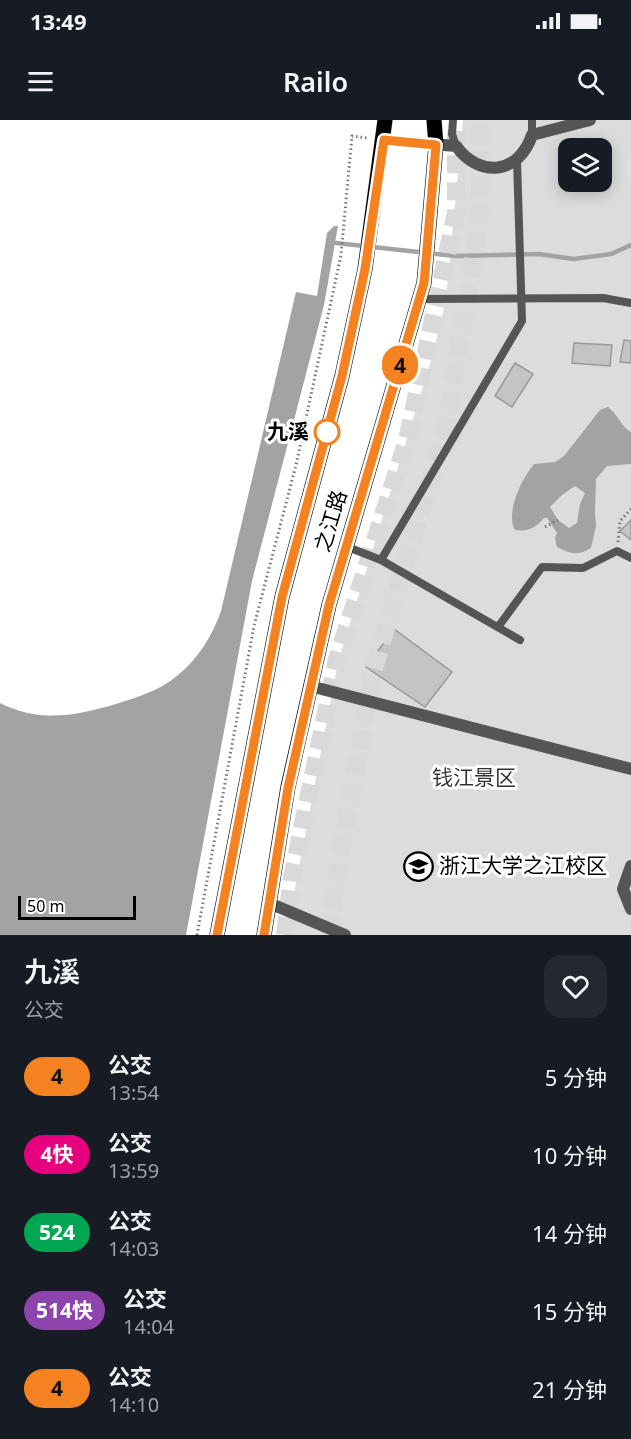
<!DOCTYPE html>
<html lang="zh">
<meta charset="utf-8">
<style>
body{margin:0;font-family:"Noto Sans","Noto Sans SC",sans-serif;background:#242831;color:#f1f3f6;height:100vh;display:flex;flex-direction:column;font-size:22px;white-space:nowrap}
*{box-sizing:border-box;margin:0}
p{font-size:20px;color:#9ea1a6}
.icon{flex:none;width:33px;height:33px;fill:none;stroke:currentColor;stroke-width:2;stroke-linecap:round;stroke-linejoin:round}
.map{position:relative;height:815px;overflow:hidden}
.details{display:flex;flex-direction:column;background:#171b24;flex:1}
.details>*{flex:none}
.badge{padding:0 12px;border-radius:20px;font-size:21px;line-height:39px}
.buttons{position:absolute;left:558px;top:18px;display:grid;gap:12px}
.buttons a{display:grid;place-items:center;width:54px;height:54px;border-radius:12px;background:#171b24;box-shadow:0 3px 15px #0003;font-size:30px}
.scale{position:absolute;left:18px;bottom:15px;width:118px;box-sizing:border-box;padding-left:6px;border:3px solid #000;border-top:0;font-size:16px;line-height:21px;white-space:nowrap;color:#000;-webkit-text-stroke:4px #fff;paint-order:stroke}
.map>.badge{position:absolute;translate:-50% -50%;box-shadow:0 0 0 3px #fff}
.round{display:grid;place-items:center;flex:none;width:63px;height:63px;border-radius:18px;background:#242831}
.summary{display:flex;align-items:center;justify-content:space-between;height:102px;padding:0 24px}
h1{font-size:28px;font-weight:600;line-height:45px}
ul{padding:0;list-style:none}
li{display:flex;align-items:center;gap:18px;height:78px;padding:0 24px}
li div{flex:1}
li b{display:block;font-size:22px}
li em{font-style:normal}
li .badge{min-width:66px;font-weight:700;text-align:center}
.status{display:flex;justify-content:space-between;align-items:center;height:42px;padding:0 30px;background:#171b24;direction:ltr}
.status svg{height:16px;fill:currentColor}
header{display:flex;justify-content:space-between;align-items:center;height:78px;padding:0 24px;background:#171b24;font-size:27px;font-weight:600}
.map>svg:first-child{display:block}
</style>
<div class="status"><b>13:49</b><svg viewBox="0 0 49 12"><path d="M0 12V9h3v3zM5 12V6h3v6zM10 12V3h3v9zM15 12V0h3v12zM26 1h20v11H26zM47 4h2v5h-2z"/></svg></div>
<header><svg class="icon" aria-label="menu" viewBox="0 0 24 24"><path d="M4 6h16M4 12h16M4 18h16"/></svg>Railo<svg class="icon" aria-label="search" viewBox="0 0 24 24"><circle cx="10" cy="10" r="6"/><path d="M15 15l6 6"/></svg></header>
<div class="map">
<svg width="631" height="815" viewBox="0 0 631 815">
<rect width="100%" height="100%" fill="#fff"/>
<path fill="#dcdcdc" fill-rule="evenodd" d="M463,0h168v815h-343l2,-21 48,-252 95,-308 13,-55zM568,28h34v34h-34z"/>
<g fill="#a3a3a3" fill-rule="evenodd">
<path d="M334,106h4l-14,79 -72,276 -66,354h-186v-232c40,20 75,13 116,1 22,-7 45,-14 62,-29 21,-17 34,-39 43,-64l75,-319 21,4 10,-63z"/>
<path d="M608,287c10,7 13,20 23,25v32l-24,2 -11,13 -1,34 1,13 -5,22c-12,8 -22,6 -34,-1l-2,-9 2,-5 -10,-15h-3c-8,10 -17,14 -29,12 -10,-17 7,-52 19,-66l21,-2 9,-6 36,-46zM575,366l10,7 -5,11 -3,19 -8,5 -11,-8 -8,-13 12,-12z"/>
</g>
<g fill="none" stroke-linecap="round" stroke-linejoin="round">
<path stroke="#a3a3a3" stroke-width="4.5" d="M336,123l119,13 83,-2 36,5 37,-5 20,-9"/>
</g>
<g fill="#c4c4c4" stroke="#999" stroke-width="1.5">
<path d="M624,220l7,1v22l-11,-1z"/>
<path d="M574,223l38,2 -2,21 -38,-3z"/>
<path d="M515,243l18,11 -21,33 -17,-11z"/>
<path d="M631,400v20l-11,-9z"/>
<path d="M394,509l58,43 -27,35 -59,-40z"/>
</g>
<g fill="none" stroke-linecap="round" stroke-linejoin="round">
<g stroke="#d9d9d9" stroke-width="18" stroke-dasharray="18 9" stroke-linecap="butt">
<path d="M285,815l7,-58 45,-218 70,-219 49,-228v-81"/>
<path d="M330,815l4,-42 39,-221 73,-244 34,-212v-96"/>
</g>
<defs>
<g id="primary">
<path d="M217,815l65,-338 60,-221 23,-107 20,-149"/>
<path d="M264,815l24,-148 41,-182 95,-322 12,-138 -2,-25"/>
</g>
</defs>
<use href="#primary" stroke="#dbdbdb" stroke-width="16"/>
<g stroke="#777" stroke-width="3" stroke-dasharray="1.5 3" stroke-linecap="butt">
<path d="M545,407l13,-7"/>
<path d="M618,422l2,-21 11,-12"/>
<path d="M197,815l57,-309 42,-161 45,-210 11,-119 15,2"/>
</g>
<g stroke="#555" stroke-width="8">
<path d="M453,0l-1,14 4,12"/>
<path d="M532,0v15"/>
<path d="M419,179l184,-1 28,5"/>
<path d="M345,426l36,14 141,-239 -5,-161"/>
<path d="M381,440l139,80"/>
<path d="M498,507l44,-60 41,1 34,-17 14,7"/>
</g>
<g stroke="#555" stroke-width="12">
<path d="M384,20l72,6c24,33 63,28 76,-11l58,-15"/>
<path d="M310,566l321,83"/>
<path d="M631,746l-8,23 8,20"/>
<path d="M269,783l76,32"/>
</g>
<use href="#primary" stroke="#000" stroke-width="15"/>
</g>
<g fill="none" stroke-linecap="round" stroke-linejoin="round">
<defs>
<path id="line" d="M217,815l65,-338 60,-221 23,-107 19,-129 52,5 -12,138 -95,322 -41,183 -24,147"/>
</defs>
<use href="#line" stroke="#fff" stroke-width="14"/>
<use href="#line" stroke="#f58220" stroke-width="9"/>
</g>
<defs>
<symbol id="university-ring" viewBox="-11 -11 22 22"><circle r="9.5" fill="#fff" stroke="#000" stroke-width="1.5"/><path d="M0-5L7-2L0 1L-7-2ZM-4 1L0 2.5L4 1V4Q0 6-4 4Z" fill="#000"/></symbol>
</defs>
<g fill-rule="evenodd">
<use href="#university-ring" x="402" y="730" width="33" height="33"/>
</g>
<circle fill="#fff" stroke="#f58220" stroke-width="3" cx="327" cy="312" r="12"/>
<g text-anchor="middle" stroke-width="6" stroke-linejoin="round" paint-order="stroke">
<g font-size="21" font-weight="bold" fill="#000" stroke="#fff" text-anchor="end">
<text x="309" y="319">九溪</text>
</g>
<g font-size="21" fill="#000" stroke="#fff">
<text transform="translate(331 401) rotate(-73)" y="7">之江路</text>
</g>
<g font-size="21" fill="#333" stroke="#fff">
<text x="474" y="665">钱江景区</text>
</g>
<g font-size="21" fill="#000" stroke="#fff" text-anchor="start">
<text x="439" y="753">浙江大学之江校区</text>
</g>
</g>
</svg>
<div class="buttons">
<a><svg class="icon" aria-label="layers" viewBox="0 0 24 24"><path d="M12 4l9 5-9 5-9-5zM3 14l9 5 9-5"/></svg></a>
</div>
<div class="scale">50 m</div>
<b class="badge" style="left:400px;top:245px;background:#f58220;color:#111">4</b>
</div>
<section class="details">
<div class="summary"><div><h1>九溪</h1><p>公交</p></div><a class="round"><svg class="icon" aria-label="heart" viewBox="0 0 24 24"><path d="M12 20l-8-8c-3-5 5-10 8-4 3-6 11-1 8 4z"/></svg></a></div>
<ul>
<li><span class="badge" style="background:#f58220;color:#111">4</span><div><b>公交</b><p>13:54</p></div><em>5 分钟</em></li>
<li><span class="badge" style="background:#e6007e;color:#fff">4快</span><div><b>公交</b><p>13:59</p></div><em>10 分钟</em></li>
<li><span class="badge" style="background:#00a651;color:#fff">524</span><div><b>公交</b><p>14:03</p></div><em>14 分钟</em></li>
<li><span class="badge" style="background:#8e44ad;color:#fff">514快</span><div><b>公交</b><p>14:04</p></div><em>15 分钟</em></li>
<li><span class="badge" style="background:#f58220;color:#111">4</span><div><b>公交</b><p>14:10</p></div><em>21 分钟</em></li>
</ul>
</section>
